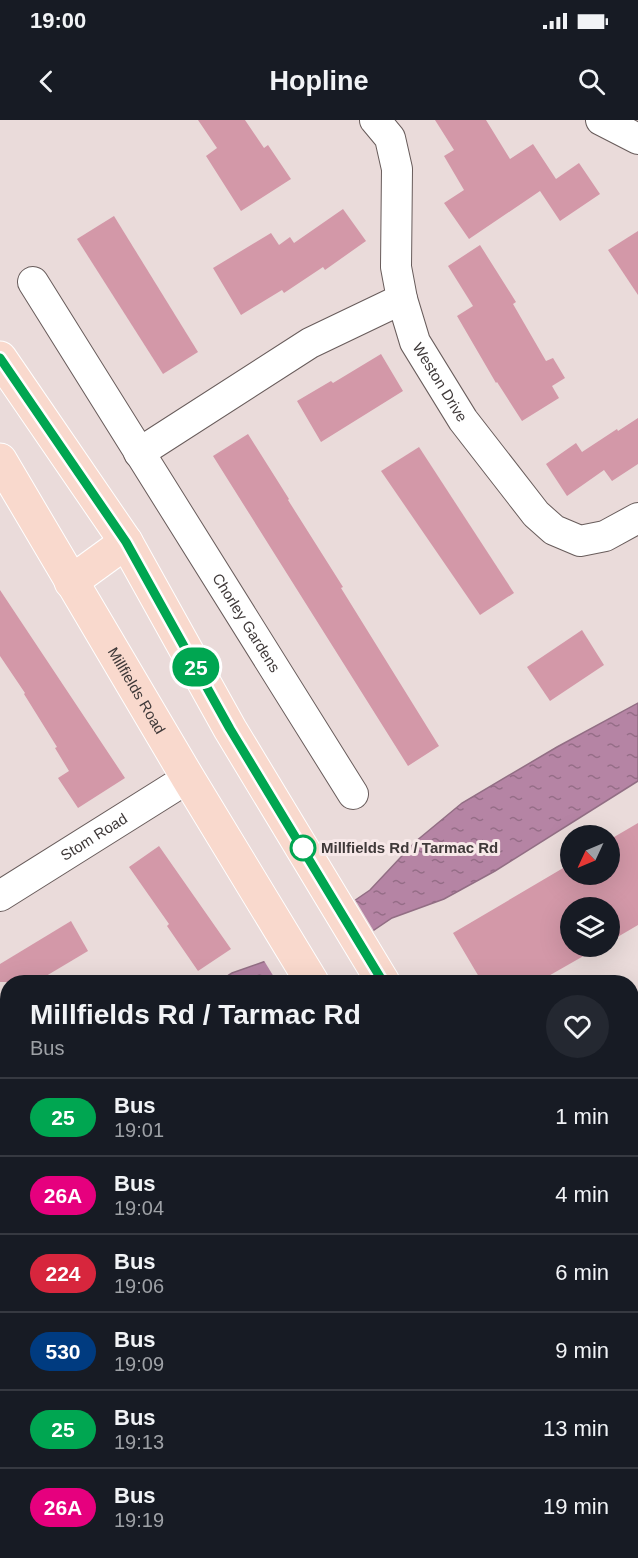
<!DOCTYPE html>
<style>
body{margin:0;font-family:Helvetica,sans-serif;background:#242831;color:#f1f3f6;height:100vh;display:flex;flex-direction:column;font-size:22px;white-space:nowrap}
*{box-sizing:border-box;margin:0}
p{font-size:20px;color:#9ea1a6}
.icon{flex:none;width:33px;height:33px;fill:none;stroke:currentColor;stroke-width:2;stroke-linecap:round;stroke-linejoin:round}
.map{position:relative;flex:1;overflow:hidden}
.details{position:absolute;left:0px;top:855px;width:639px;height:584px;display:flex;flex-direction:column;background:#171b24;border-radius:24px 24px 0 0;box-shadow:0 6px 24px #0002}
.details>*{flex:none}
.badge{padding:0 12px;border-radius:20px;font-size:21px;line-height:39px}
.needle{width:39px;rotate:226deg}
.buttons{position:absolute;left:560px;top:705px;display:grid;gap:12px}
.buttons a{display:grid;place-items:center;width:60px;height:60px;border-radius:50%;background:#171b24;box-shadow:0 6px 24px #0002;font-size:30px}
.map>.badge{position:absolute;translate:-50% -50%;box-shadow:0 0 0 3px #fff}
.round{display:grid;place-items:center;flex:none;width:63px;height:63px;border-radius:32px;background:#242831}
.headline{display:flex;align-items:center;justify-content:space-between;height:102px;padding:0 30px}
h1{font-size:28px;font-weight:600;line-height:45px}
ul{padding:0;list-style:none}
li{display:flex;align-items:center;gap:18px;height:78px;padding:0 30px;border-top:2px solid #363941}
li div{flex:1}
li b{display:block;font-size:22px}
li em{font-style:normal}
li .badge{min-width:66px;font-weight:700;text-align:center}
.status{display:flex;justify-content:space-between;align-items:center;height:42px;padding:0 30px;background:#171b24;direction:ltr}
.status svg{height:16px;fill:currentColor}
header{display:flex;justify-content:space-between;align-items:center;height:78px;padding:0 30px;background:#171b24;font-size:27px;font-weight:600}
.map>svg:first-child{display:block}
</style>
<div class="status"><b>19:00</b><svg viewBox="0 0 49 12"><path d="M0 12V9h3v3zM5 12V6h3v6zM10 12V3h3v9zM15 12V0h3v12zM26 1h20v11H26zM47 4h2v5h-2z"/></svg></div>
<header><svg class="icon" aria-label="back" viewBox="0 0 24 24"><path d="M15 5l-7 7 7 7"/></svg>Hopline<svg class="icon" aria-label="search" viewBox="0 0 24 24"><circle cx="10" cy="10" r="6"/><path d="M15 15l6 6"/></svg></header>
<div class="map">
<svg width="638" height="1438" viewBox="0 0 638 1438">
<defs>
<pattern id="water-ripples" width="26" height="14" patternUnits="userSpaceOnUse" patternTransform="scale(1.5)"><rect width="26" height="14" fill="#b584a4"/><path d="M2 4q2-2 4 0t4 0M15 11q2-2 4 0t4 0" fill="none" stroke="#956d87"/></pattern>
</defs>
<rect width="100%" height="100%" fill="#eadbda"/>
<g fill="url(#water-ripples)" stroke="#926e84" stroke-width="1.5">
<path d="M638,583v78l-143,90 -51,28 -52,19 -95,64h-79l14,-9 34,-12 104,-71 45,-48 47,-39 95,-56z"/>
<path d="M178,1431h91l7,7h-94z"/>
</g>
<path fill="#eadbda" d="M354,778l21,35 -73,49h-25l-14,-23z"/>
<g fill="#d398a8">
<path d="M198,0h47l19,28 4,-3 23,34 -50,32 -35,-55 11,-8z"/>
<path d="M435,0h51l24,39 23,-15 23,35 23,-16 21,31 -40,27 -20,-30 -71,48 -25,-36 20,-13 -20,-34 10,-6z"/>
<path d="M343,89l23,32 -41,29 -2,-3 -39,26 -2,-3 -41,25 -28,-47 58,-35 8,12 11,-8 4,6z"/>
<path d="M114,96l84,136 -35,22 -86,-135z"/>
<path d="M638,111v64l-30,-45z"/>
<path d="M480,125l36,57 -3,2 33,57 7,-3 12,20 -13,8 7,12 -37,23 -25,-39 -1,1 -39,-67 16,-10 -25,-40z"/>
<path d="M381,234l22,37 -82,51 -24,-41 34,-20 2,2z"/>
<path d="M638,298v46l-26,17 -8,-11 -37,26 -21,-32 30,-21 6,9 35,-23 1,2z"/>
<path d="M248,314l41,65 -1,1 55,87 -2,1 98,158 -31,20 -195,-310z"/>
<path d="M419,327l95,146 -34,22 -99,-144z"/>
<path d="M0,470l125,188 -47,30 -20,-30 11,-7 -14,-23 2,-1 -33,-53 1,-1 -25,-37z"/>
<path d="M582,510l22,35 -54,36 -23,-34z"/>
<path d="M638,703v102l-29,17v-34h-39v38h31l-63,36h-56l-29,-49 117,-69v10h39v-34z"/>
<path d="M159,726l72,103 -33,22 -31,-45 2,-2 -40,-57z"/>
<path d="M71,801l17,30 -52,31h-36v-18z"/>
</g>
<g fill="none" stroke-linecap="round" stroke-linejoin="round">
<defs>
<g id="lane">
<path d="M632,921l6,-3"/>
<path d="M632,1127l6,-3"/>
<path d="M441,1438l14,-7"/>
</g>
<g id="street">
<path id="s1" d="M375,0l15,18 7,31 -1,98 6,32 13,43 48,78 73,94 18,16 26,11 25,-5 33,-18"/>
<path d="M601,0l37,19"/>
<path id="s2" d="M33,162l320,512"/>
<path d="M139,333l171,-110 92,-44"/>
<path id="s3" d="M0,776l188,-118"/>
<path d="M0,1182l3,-2"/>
<path d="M119,1431l5,7"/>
<path d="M583,1438l12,-7"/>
</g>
<g id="primary">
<path d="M0,238l126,184 104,187 153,253"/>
<path id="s4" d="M0,340l188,318 124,204"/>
<path d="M71,462l55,-40"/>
<path d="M632,1409l6,13"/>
</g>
</defs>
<use href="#lane" stroke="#685c5b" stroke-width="17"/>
<use href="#street" stroke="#685c5b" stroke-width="32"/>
<use href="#primary" stroke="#fff" stroke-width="35"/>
<use href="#lane" stroke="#fff" stroke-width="15"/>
<use href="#street" stroke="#fff" stroke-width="30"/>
<use href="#primary" stroke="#f9d9cd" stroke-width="33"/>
</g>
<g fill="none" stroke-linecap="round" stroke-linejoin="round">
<defs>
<path id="line" d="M0,238l126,184 104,187 153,253"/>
</defs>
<use href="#line" stroke="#fff" stroke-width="14"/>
<use href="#line" stroke="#00a651" stroke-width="9"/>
</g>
<circle fill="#fff" stroke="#00a651" stroke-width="3" cx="303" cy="728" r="12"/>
<g text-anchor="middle" stroke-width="6" stroke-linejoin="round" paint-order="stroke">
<g font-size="15" fill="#3f3939" stroke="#f7e8e8">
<text dy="5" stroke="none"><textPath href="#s1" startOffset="278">Weston Drive</textPath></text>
<text dy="5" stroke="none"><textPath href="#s2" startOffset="402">Chorley Gardens</textPath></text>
<text dy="5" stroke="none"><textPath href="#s4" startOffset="268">Millfields Road</textPath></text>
<text dy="5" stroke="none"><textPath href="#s3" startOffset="111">Stom Road</textPath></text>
</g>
<g font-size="15" font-weight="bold" fill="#3f3939" stroke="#f7e8e8" text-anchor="start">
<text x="321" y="733">Millfields Rd / Tarmac Rd</text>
</g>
</g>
</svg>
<div class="buttons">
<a><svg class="needle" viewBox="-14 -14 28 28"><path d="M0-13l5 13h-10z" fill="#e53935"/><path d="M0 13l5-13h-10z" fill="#9ea1a6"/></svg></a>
<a><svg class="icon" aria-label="layers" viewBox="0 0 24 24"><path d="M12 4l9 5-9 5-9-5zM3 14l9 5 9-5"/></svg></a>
</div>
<b class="badge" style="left:196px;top:547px;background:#00a651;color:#fff">25</b>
<section class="details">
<div class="headline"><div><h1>Millfields Rd / Tarmac Rd</h1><p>Bus</p></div><a class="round"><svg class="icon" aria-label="heart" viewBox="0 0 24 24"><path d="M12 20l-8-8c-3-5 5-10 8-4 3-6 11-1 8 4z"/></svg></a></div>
<ul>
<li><span class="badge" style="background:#00a651;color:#fff">25</span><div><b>Bus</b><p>19:01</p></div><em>1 min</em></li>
<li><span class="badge" style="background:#e6007e;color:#fff">26A</span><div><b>Bus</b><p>19:04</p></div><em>4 min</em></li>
<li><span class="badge" style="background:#d7263d;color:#fff">224</span><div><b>Bus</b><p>19:06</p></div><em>6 min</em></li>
<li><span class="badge" style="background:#003b80;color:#fff">530</span><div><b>Bus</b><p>19:09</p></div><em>9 min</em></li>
<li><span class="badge" style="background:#00a651;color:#fff">25</span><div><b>Bus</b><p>19:13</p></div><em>13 min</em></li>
<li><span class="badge" style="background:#e6007e;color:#fff">26A</span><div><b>Bus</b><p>19:19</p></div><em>19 min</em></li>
</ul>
</section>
</div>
